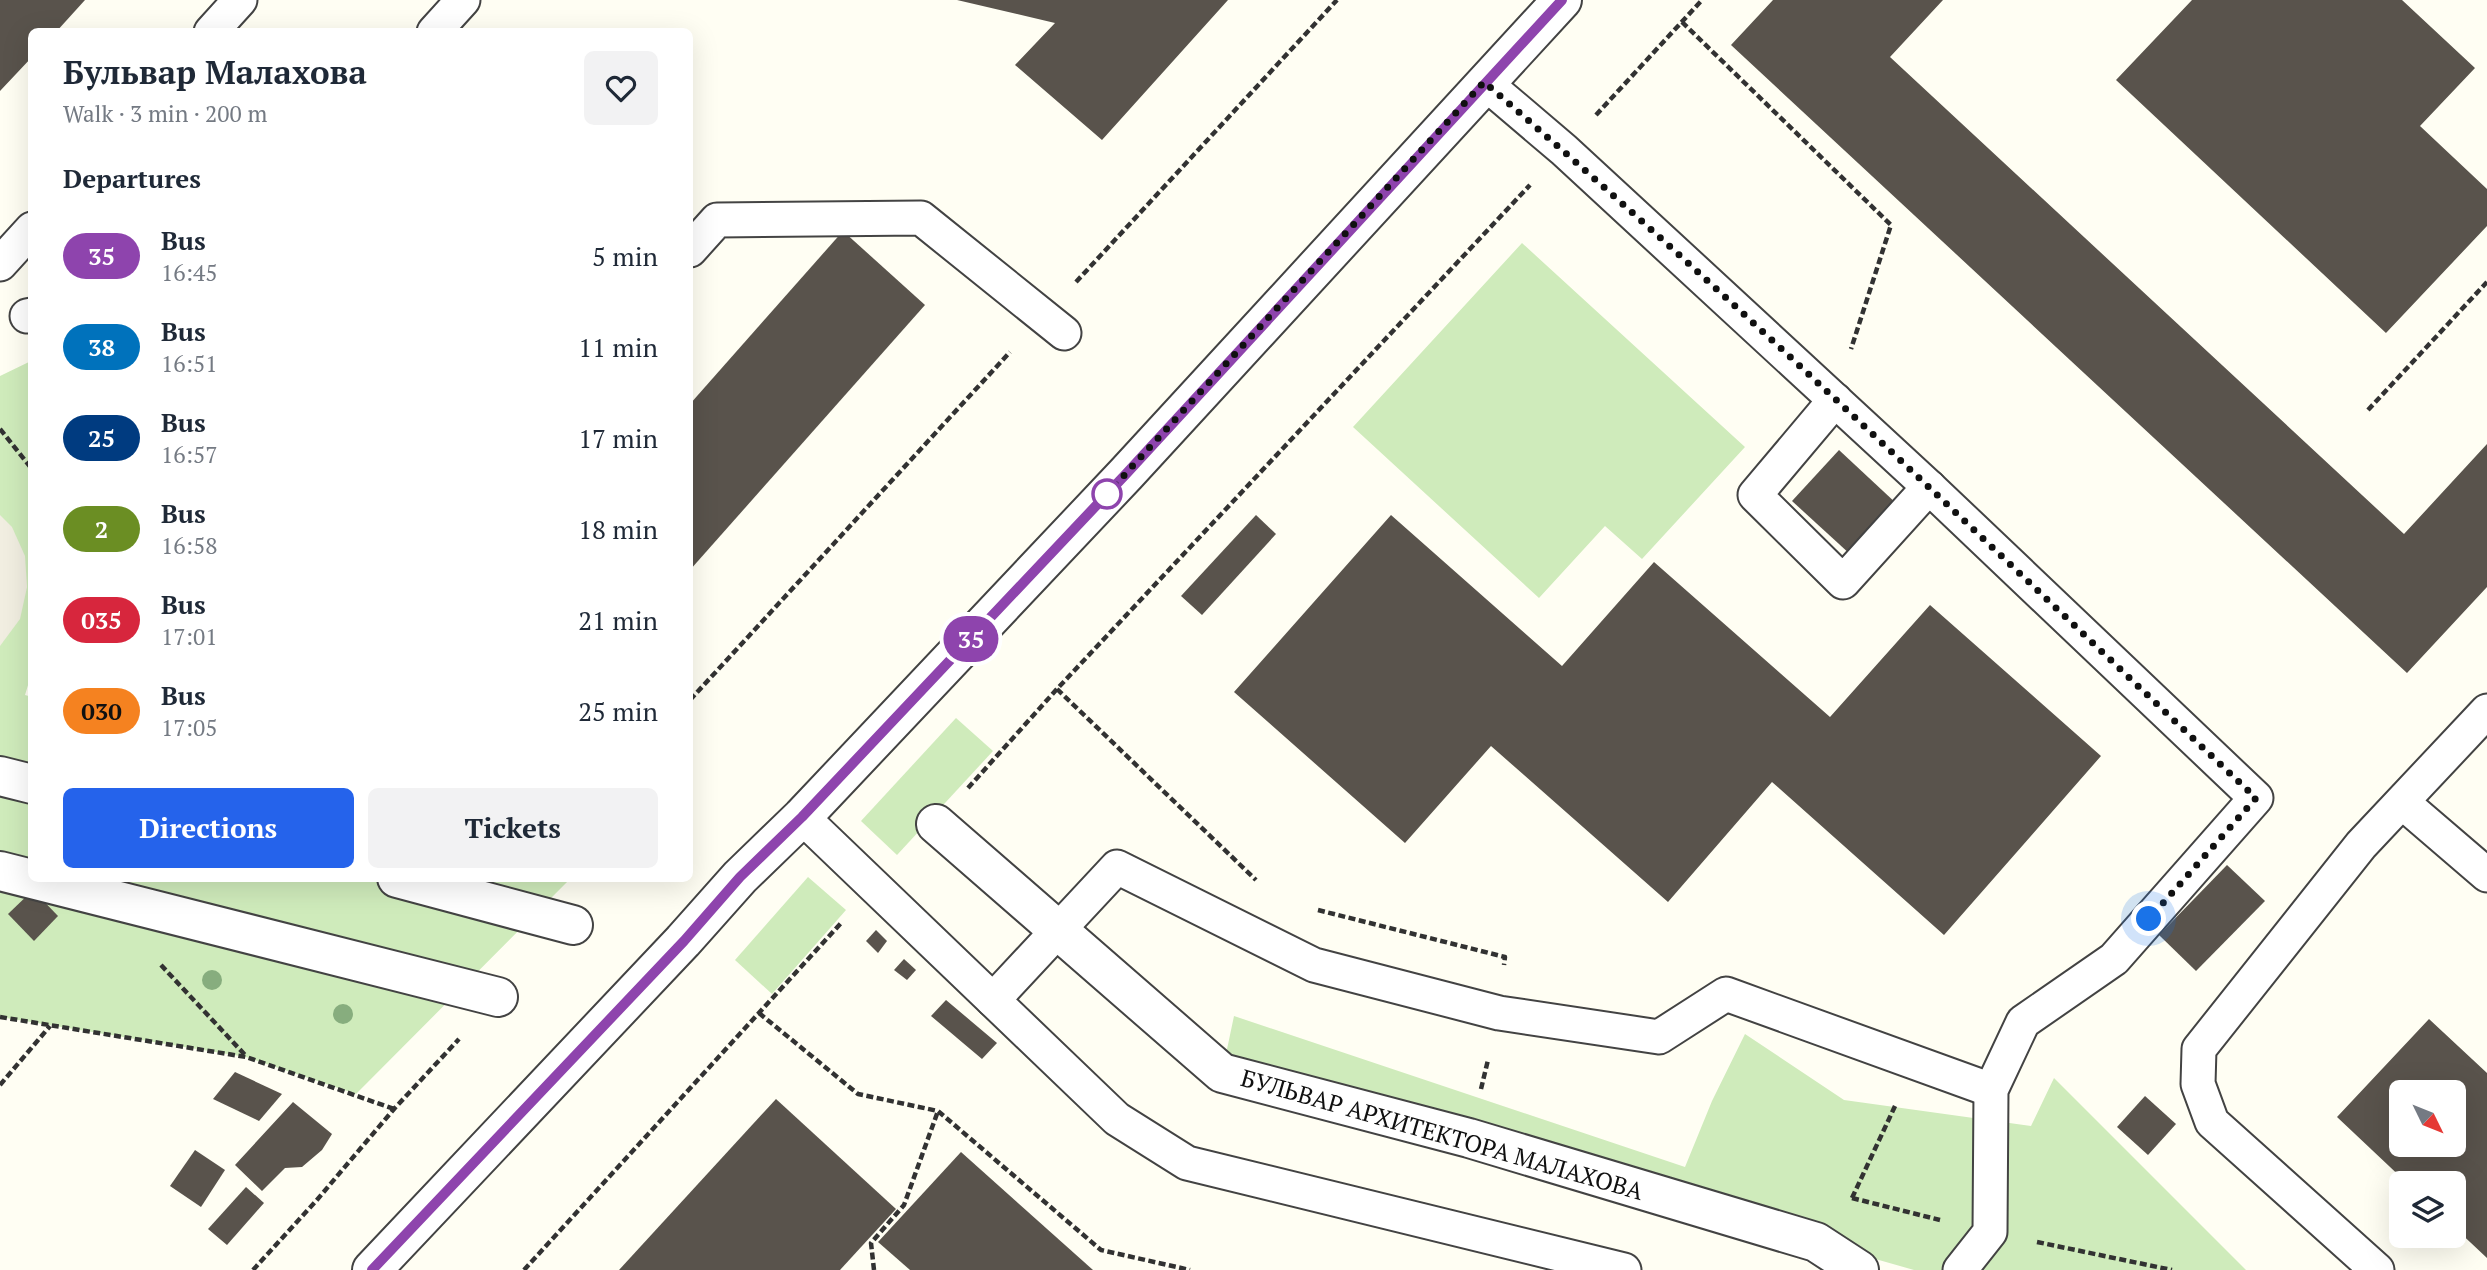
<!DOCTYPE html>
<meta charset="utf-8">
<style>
body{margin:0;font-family:"PT Serif",serif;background:#f2f2f3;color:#1f2937;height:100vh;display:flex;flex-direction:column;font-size:26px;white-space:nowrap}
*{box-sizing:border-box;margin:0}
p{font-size:23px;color:#747a83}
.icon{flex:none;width:38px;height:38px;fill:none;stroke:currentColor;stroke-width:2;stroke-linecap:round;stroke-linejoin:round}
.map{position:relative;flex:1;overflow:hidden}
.panel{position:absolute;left:28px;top:28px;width:665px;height:854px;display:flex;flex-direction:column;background:#fff;border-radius:10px;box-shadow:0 7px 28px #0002}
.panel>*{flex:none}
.badge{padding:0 14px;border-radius:23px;font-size:24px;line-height:46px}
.needle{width:46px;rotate:133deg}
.controls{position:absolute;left:2389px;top:1080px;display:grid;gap:14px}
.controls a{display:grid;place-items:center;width:77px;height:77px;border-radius:10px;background:#fff;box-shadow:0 7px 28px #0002;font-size:35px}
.you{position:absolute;width:35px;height:35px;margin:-18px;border:5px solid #fff;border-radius:50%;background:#1a73e8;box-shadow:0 0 0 10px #1a73e833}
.map>.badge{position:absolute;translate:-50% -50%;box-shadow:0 0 0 4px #fff}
h2{padding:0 35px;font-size:26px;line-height:63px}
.round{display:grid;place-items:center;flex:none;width:74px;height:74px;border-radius:10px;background:#f2f2f3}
.summary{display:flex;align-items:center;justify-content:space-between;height:119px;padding:0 35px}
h1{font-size:33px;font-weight:600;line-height:52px}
.cta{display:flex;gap:14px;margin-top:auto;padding:14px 35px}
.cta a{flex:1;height:80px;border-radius:10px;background:#2563eb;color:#fff;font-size:28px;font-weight:600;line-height:80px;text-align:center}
.cta a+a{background:#f2f2f3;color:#1f2937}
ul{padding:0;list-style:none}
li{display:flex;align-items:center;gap:21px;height:91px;padding:0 35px}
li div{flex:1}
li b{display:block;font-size:26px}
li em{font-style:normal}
li .badge{min-width:77px;font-weight:700;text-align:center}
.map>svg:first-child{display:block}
</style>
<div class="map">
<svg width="2487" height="1270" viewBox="0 0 2487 1270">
<rect width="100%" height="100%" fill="#fffef3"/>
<g fill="#cfebbb">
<path d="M1522,243l223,204 -103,112 -37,-33 -66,72 -186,-171z"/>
<path d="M31,361l1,311 -7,23 7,2v181l538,1 -214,215 -110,-37 -246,-40v-641z"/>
<path d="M956,718l37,33 -96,104 -36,-34z"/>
<path d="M808,877l38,33 -74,84 -37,-34z"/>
<path d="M1234,1016l451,151 27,-66 33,-67 99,66 187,26 23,-48 192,192h-332l-692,-197z"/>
</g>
<path fill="#f1eee1" d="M0,515l12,12 13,29 2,31 -7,32 -20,27z"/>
<g fill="#59534c" fill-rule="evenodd">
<path d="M0,0h85l-29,32h-24v25l-32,34z"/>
<path d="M957,0h271l-126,140 -87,-75 40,-42z"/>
<path d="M1773,0h170l-53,57 514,477 83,-90v143l-80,86 -676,-628z"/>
<path d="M2192,0h210l73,68 -55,58 67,63v37l-101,107 -270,-253z"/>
<path d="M843,231l82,74 -235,265v-166z"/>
<path d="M1839,450l59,55 -47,50 -59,-54z"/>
<path d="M1256,515l20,19 -74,81 -21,-19z"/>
<path d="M1391,515l171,151 92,-104 176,155 100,-112 171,151 -157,179 -172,-153 -104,120 -177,-156 -86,97 -171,-151z"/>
<path d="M2227,865l38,36 -69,70 -37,-36z"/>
<path d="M33,890l25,26 -24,25 -26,-27z"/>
<path d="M876,930l11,11 -9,12 -12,-12z"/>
<path d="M904,959l12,11 -9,10 -13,-10z"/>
<path d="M946,1000l51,43 -15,16 -51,-43z"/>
<path d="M2429,1019l58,54v185l-33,-31v-44h-47l-70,-66zM2401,1092h53v52h-53z"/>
<path d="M235,1072l47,22 -23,27 -46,-22z"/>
<path d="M2145,1096l31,28 -28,31 -31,-28z"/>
<path d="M776,1099l120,110 -56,61h-221z"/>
<path d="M293,1102l39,32 -10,16 -20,17 -17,1 -23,23 -27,-26z"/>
<path d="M195,1150l30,20 -24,37 -31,-21z"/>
<path d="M961,1152l132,118h-183l-32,-28z"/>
<path d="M246,1187l18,16 -37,42 -19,-16z"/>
</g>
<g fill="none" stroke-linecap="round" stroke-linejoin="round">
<defs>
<g id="service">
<path d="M211,32l29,-32"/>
<path d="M434,32l29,-32"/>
<path d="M1484,82l80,68 365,337 327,311 -142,161 -91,63 -32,68 -1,142 -30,38"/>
<path d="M690,250l27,-30 204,-2 143,115"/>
<path d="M0,264l32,-35"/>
<path d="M27,316l5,-1"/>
<path d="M1835,400l-80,95 88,87 86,-95"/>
<path d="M2402,802l85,73"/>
<path d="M802,817l315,302 70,44 437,107"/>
<path d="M993,1000l124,-133 197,98 185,48 160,24 67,-43 265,96"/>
<path d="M2377,1270l-165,-148 -14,-38 1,-35 162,-204 126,-134"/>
</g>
<g id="pedestrian">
<path d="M0,776l32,8"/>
<path d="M936,824l286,249 247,65 347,104 43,28"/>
<path d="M0,871l498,126"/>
<path d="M397,878l176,47"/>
</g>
<path id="tertiary" d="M372,1270l311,-329 57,-64 62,-60 324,-343 436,-474"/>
</defs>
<use href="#service" stroke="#434343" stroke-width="37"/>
<use href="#pedestrian" stroke="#434343" stroke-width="42"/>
<use href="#tertiary" stroke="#434343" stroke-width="42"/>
<g stroke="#323232" stroke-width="4.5" stroke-dasharray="7 3.5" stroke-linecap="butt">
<path d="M1682,22l209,203 -40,124"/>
<path d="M1596,115l106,-115"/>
<path d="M1076,282l261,-282"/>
<path d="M2368,410l119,-128"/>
<path d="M0,429l32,40"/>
<path d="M1057,689l199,191"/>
<path d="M690,700l320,-348"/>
<path d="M968,788l89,-99 473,-504"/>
<path d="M1318,910l187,47 -1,8"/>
<path d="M161,965l85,91"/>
<path d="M759,1013l99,81 80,17 163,139 89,20"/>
<path d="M0,1017l246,40 148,52"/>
<path d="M0,1085l50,-59"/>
<path d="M1481,1089l7,-29"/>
<path d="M1852,1198l88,22"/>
<path d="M1852,1198l44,-94"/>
<path d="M2037,1242l135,28"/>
<path d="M253,1270l63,-69 78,-92 65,-70"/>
<path d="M524,1270l318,-348"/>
<path d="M874,1270l-3,-27 33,-38 34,-94"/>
</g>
<use href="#service" stroke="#fff" stroke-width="33"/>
<use href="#pedestrian" stroke="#fff" stroke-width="38"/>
<use href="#tertiary" stroke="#fff" stroke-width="38"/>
</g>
<g fill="#87ad7e">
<circle cx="212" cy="980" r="10"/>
<circle cx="343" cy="1014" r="10"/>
</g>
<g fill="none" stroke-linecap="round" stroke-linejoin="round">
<defs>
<path id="line" d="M372,1270l312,-329 56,-64 62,-60 324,-343 436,-474"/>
</defs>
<use href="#line" stroke="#fff" stroke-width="16"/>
<use href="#line" stroke="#8e44ad" stroke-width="10"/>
<path stroke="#101010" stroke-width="7" stroke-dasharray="0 12.6" d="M1107,494l377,-412c266,229 517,475 772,716l-107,121"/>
</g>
<circle fill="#fff" stroke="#8e44ad" stroke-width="3.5" cx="1107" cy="494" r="14"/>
<g text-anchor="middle" stroke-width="7" stroke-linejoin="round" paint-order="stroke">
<g font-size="24" fill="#101010" stroke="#fff">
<text transform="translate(1442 1135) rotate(16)" y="8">БУЛЬВАР АРХИТЕКТОРА МАЛАХОВА</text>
</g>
</g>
</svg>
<div class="controls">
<a><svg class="needle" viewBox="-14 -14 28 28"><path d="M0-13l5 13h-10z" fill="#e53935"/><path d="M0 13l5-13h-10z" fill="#747a83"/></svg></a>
<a><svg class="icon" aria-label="layers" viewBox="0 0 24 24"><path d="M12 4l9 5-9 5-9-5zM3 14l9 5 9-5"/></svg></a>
</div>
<div class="you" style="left:2149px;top:919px"></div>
<b class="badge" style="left:971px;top:639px;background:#8e44ad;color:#fff">35</b>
<section class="panel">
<div class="summary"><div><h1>Бульвар Малахова</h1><p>Walk · 3 min · 200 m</p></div><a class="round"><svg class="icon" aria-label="heart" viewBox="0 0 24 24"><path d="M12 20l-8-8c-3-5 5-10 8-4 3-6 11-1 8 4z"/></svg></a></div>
<h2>Departures</h2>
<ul>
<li><span class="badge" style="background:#8e44ad;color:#fff">35</span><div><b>Bus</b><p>16:45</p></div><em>5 min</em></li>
<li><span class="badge" style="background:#0072bc;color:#fff">38</span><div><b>Bus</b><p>16:51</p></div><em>11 min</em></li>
<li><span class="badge" style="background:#003b80;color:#fff">25</span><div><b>Bus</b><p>16:57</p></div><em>17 min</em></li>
<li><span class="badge" style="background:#6b8e23;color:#fff">2</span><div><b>Bus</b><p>16:58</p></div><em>18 min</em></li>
<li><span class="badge" style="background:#d7263d;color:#fff">035</span><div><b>Bus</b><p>17:01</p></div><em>21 min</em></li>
<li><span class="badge" style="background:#f58220;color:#111">030</span><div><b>Bus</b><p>17:05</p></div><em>25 min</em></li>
</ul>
<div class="cta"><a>Directions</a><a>Tickets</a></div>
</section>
</div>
